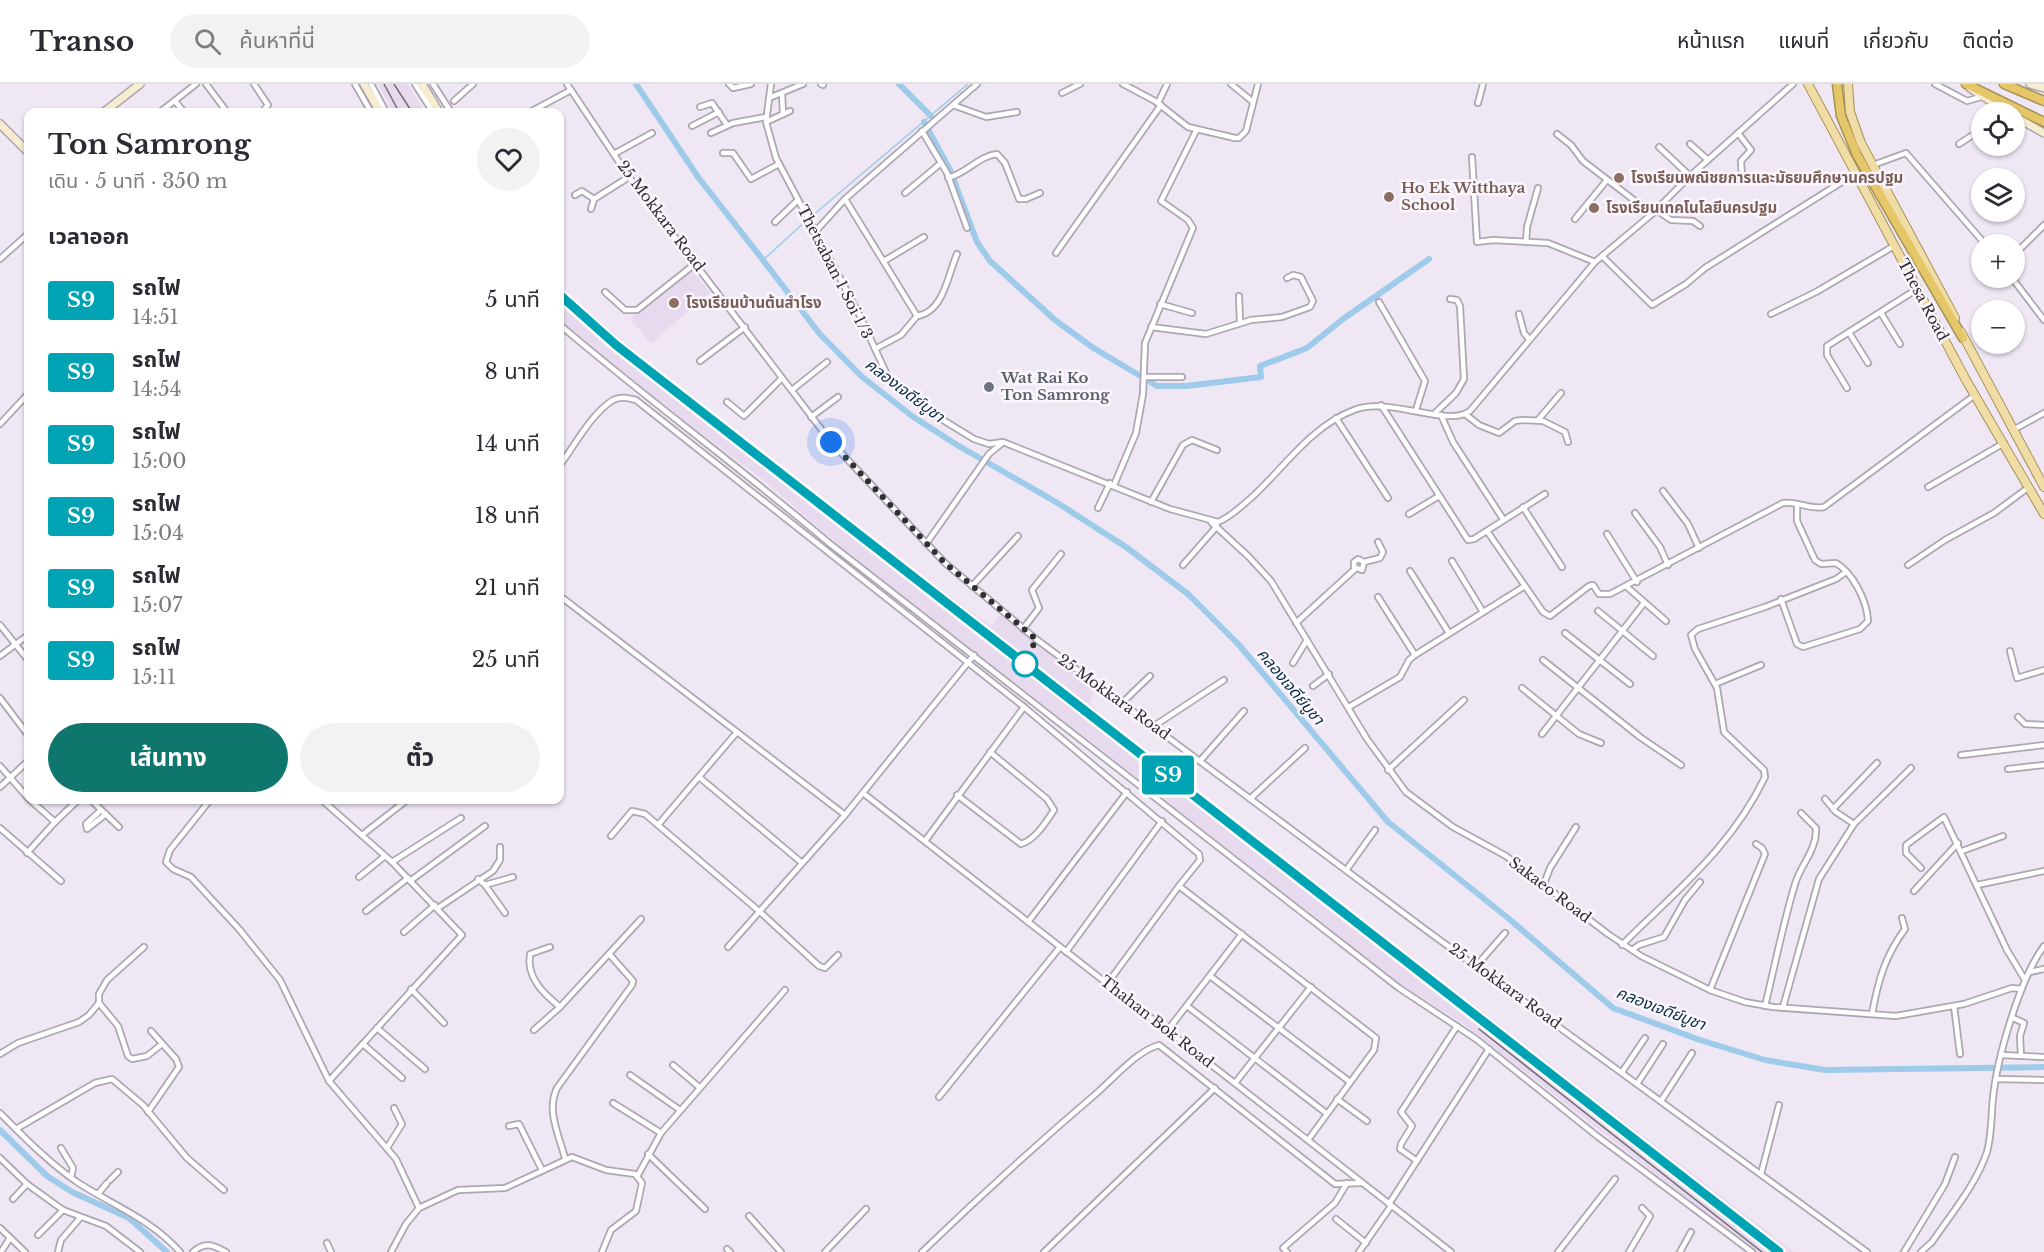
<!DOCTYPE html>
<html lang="th">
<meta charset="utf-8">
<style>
body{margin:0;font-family:"Libre Baskerville","Noto Sans Thai",serif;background:#f2f2f3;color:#2b2b33;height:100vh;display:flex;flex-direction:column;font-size:22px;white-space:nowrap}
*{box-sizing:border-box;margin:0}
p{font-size:20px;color:#7c7c81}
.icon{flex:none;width:33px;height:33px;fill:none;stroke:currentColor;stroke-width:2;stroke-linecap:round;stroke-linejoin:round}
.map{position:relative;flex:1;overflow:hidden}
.panel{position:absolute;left:24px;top:24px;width:540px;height:696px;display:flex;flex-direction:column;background:#fff;border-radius:12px;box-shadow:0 2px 4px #0004}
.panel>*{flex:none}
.badge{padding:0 12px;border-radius:4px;font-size:21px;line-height:39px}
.buttons{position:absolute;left:1971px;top:18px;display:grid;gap:12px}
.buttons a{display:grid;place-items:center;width:54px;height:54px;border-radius:50%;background:#fff;box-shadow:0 2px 4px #0004;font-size:30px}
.you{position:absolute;width:30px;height:30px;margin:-15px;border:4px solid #fff;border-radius:50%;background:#1a73e8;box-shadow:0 0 0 9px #1a73e833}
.map>.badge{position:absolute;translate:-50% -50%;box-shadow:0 0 0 3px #fff}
h2{padding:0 24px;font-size:22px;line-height:54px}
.round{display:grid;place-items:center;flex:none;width:63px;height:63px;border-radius:32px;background:#f2f2f3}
.summary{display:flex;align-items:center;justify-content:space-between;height:102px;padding:0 24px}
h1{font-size:28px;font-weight:700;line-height:45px}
.button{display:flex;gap:12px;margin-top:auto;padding:12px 24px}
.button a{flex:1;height:69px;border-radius:36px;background:#0f766e;color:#fff;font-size:24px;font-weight:700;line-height:69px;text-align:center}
.button a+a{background:#f2f2f3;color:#2b2b33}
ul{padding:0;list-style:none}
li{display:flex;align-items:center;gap:18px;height:72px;padding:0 24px}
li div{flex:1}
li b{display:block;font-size:22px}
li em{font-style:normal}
li .badge{min-width:66px;font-weight:700;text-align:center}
header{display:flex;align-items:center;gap:36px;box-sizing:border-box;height:84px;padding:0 30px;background:#fff;border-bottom:2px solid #e1e1e2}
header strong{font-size:28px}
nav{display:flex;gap:33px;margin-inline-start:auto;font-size:21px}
.search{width:420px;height:54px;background:#f2f2f3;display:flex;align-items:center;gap:15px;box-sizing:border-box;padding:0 21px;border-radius:33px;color:#7c7c81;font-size:22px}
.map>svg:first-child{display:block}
</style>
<header>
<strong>Transo</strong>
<div class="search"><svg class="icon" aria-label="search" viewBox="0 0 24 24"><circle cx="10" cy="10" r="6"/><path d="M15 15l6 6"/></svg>ค้นหาที่นี่</div>
<nav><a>หน้าแรก</a><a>แผนที่</a><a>เกี่ยวกับ</a><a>ติดต่อ</a></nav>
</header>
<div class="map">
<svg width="2044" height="1168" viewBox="0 0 2044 1168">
<rect width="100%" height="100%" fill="#f0e7f5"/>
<g fill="#e7daee">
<path d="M378,0h30l16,28h-31z"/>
<path d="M691,185l19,24 -59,50 -21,-24z"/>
<path d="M560,202l103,89 185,145 143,106 9,-11 95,75 -6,12 12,15 693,535h-38l-294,-229 -57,-36 -400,-312 -165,-129 -79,-68 -133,-100 -68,-56z"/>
</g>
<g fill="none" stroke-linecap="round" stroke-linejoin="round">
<g stroke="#9dcbe9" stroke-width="1.5">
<path d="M811,133l157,-133"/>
<path d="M763,176l44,-40"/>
</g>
<g stroke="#9dcbe9" stroke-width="6">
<path d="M636,0l62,93 65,83 56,73 42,43 51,40 45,29 99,57 70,45 62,47 51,51 149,177 120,96 105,90 87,32 65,20 60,10 219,-3"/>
<path d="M899,0l32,32"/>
<path d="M924,38l26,48 27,72 13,19 65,59 37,27 65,39h29l75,-9 -1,-11 47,-18 36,-29 86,-60"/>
<path d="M0,1046l47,46 25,16 57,26 38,34"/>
</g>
<defs>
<g id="street">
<path d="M206,0l21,28"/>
<path d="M254,0l14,21 -6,7"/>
<path d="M355,0l16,28"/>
<path d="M371,0l15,28"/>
<path d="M415,0l18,28"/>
<path d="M433,0l18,28"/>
<path d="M567,0l62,93 202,265 114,121 91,76 390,291 441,322"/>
<path d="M729,0l4,4 18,-4"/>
<path d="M771,0l-5,38 10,36 84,158 28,61 37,32 49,30 15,5 14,-2 167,67 48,13c13,-5 22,-15 33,-24 33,-30 60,-72 103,-88 36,-14 93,18 116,1l125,-149 57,-48 38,-38 103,-92"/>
<path d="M821,0l2,1"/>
<path d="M1123,0l32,17 33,26 47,11h4l7,-7 12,-47"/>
<path d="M1231,0l22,18"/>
<path d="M1935,0l32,17 14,-4"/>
<path d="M782,9l1,21"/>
<path d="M1062,9l18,-9"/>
<path d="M769,14l34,-14"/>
<path d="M175,17l9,11"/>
<path d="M454,17l19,-17"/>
<path d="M1158,19l9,-19"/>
<path d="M1478,19l5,-19"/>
<path d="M953,21l33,12 31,-5"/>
<path d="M700,23l12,-4 15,22"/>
<path d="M160,28l36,-28"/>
<path d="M530,28l41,-22"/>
<path d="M766,38l24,-11"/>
<path d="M692,42l27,-14"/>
<path d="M922,47l25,42 20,55"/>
<path d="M711,49l22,-10 33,-6"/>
<path d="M1738,49l13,17 -10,11 1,16"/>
<path d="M1557,50l14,11 12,16 69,53"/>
<path d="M1690,60l18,16"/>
<path d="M1959,60l23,-15"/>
<path d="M1659,63l31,29"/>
<path d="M723,69h10l18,26 28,-15"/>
<path d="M614,70l38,-21"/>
<path d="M1472,73l5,85 16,-2 55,3 47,19"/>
<path d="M1873,81l33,-12 79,91"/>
<path d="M948,94c19,-5 31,-22 49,-24l8,9 14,36h7l14,-6"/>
<path d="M905,109l36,-30"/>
<path d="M575,111l7,-4 12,8"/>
<path d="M845,115l72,117 -16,19 -26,14"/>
<path d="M591,125l3,-10 35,-22"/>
<path d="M1656,126l15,10 22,1 7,5"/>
<path d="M1575,135l32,-39"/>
<path d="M775,138l23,-22"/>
<path d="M815,148l30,-33 132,-115"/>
<path d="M1526,158l1,-15 11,-39"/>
<path d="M1056,169l105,-148"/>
<path d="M2014,171l30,-30"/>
<path d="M1602,172l50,49 34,-21 19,-16 151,-95"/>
<path d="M0,175l28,-25"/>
<path d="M884,177l40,-24"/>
<path d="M2012,194l32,42"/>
<path d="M605,208l20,18h12l59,-47"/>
<path d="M1239,212l1,27"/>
<path d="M1379,218l46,79 -9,29"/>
<path d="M1160,220l32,9"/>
<path d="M1881,229l19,31"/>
<path d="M1519,230l5,19 5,6"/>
<path d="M1771,230l45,-22 78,-46"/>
<path d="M917,232c27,-4 31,-42 40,-62"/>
<path d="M560,241c88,75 181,143 269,218l570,445 77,51 121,97 155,116"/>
<path d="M1151,243l55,7 45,-14 31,-3 28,-10 3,-6 -12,-24 -8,-2 -6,3"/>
<path d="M1850,250l18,29"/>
<path d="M700,277l45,-34"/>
<path d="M1144,293h38"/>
<path d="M1847,304l-20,-33v-9l90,-57"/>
<path d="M792,306l35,-28"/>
<path d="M727,318l17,14 38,-38"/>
<path d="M1381,321l87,135 6,-1 71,-45"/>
<path d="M1434,330l22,-21 8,-14 -4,-73 -3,-6 -7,-1"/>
<path d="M1465,330l14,11 20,8 16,-12 7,-1 21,1 22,11 3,10"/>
<path d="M1441,331l12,27 50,77"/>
<path d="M811,333l27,-20"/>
<path d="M1336,334l52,80"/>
<path d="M1538,336l23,-27"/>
<path d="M0,340l28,-30"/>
<path d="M2013,346l31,-17"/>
<path d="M560,381c15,-20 31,-51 53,-65 8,-4 15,-2 23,0l388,307 175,147 1,6 -21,26 197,152 -2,12 -66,90"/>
<path d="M1114,401l22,-52 7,-39 2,-51 48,-115 -5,-8 -27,-19 35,-70"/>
<path d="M1928,403l76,-44"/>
<path d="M1663,407l25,33 11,24"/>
<path d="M1151,418l32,-57 9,-5 25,10"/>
<path d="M1523,423l39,60"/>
<path d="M1098,424l12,-25"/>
<path d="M1635,429l25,34 8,18"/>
<path d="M1409,430l30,-18"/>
<path d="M1211,438l38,35 22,24 96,158 39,53 47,35 53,29 102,78 33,22 69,34 35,12 28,5 123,9 68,-12 48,-16 10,1"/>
<path d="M1487,447l38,55"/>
<path d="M1607,450l30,48"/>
<path d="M926,460l63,-90 12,-10"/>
<path d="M1452,477l31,51"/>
<path d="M1364,478l-2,8 -8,-3v-5l4,-3 6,3 16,-4 3,-6 -5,-10"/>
<path d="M1183,481l34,-39"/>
<path d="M1908,481l37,-25 49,-27 35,-26"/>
<path d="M1410,487l39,62"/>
<path d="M972,502l46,-50"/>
<path d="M1627,503l39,34"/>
<path d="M560,512l285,219"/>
<path d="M1378,513l37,58"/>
<path d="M1781,515l16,45 6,3 57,-18 8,-8c-1,-20 -15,-48 -32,-58l-15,1 -6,-4 -18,-39v-17"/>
<path d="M1598,527l55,45"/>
<path d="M1296,539l59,-54"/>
<path d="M0,541l28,35"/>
<path d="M1023,545l16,-21 -7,-18 29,-36"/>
<path d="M1565,549l65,51"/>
<path d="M2010,567l7,27 27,-8"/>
<path d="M0,572l28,-21"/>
<path d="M1543,576l97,77 41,28"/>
<path d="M1293,579l14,-23"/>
<path d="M1715,600l46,-19"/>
<path d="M1313,602l16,-12"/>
<path d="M1522,604l57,46 22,9"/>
<path d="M0,614l28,37"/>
<path d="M1122,619l28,-27"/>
<path d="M1349,623l51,-30 9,-17 6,-5 110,-69 18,26 7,4 39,-30 4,-1 6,9h11l173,-91c15,-2 27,7 41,4l151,-112"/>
<path d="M2018,633l7,7 19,1"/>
<path d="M1154,642l70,-46"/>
<path d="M1542,650l102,-131"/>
<path d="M1961,671l83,-10"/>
<path d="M1200,677l44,-50"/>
<path d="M0,682l28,32"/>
<path d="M2008,685l36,-4"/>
<path d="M1388,686l76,-70"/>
<path d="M699,693l102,85"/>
<path d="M0,703l28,-26"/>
<path d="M863,709l588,459"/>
<path d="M957,711l64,49c14,-4 25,-22 33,-34l-7,-11 -57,-47"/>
<path d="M1251,714l54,-50"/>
<path d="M1825,715l11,13 18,12"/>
<path d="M30,716l25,22 23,-22"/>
<path d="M91,716l28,27"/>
<path d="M210,716l-40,50 -4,12 7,7 18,8 48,52 41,51 49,101"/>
<path d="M322,716l70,62 70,73 -133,146 67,78 23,49"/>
<path d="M1833,725l44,-46"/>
<path d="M101,726l-15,14 1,5 19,-15"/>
<path d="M658,741l79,-93"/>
<path d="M0,744l61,53"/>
<path d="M362,751l45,-35"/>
<path d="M611,752l21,-25 13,3 114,97 60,55 6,2 13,-13"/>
<path d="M925,757l99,-134"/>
<path d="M1962,767l41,-15"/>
<path d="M27,769l28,-31"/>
<path d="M392,778l69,-44"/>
<path d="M1921,784l-15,-15v-8l38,-28 63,133 18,30"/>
<path d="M1347,785l28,-39"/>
<path d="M359,793l26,-21"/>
<path d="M478,795l7,6 28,-8"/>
<path d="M410,797l75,-55"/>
<path d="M1544,800l6,-16 26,-41"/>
<path d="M485,801l20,28"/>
<path d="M1977,801l67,-14"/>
<path d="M1914,807l44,-48"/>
<path d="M438,824l55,-37 7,-11v-13"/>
<path d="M366,827l42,-33"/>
<path d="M1028,838l99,-130"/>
<path d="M404,848l31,-27"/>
<path d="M1622,861c55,-55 109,-97 143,-168l-1,-7 -40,-38 -7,-44 -22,-39 -4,-14 7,-6 67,-22 71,-28 10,-7"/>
<path d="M550,863l-20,7c-4,24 14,40 30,53"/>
<path d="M728,863l117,-132 129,-160"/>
<path d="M1632,866l7,-5 25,-8 21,-37 15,-18"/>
<path d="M1066,868l96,-131"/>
<path d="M1476,882l29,-33"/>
<path d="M2030,888l14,-3"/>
<path d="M1210,892l140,106"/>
<path d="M1107,900l72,-98"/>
<path d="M411,905l33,34"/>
<path d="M1710,906l55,-136 -3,-6 -6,-4"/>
<path d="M99,919l19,23 10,30 4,3 15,-3 15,-12"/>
<path d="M1187,922l139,107"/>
<path d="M1765,922c10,-41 18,-82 30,-122 6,-20 22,-34 21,-56l-15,-15"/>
<path d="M1954,922l6,48"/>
<path d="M1783,923l36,-128 35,-55 57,-56"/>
<path d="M1872,930c6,-33 13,-58 33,-85l-3,-11"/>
<path d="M2013,934l11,5 -4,13 1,20"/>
<path d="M377,944l48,41"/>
<path d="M534,946l26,-23 81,-88"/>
<path d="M1167,947l75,-97"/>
<path d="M363,960l39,34"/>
<path d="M0,970l18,-11 61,-21 10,-7 10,-12v-9l8,-14 37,-33"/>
<path d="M2001,971l43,2"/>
<path d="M673,981l26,22"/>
<path d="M1622,988l23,-34"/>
<path d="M630,991l50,35"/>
<path d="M1996,995l48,1"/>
<path d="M1235,999l76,-96"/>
<path d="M1637,1000l26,-40"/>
<path d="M939,1013l121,-150"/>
<path d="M1337,1015l30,22"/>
<path d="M1661,1017l31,-48"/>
<path d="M613,1019l48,30"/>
<path d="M148,1028l31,-45 -3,-8 -25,-28"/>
<path d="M0,1029c24,24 48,49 77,69 35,23 74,37 103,70"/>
<path d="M509,1042l10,-2 23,46"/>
<path d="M16,1045l79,-46 17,-4 31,26 44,53 37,32"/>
<path d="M61,1064l12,20 -2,9"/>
<path d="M387,1064l15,-24 -8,-16"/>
<path d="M648,1070l57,55"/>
<path d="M0,1074l27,26 36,26 43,16 34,26"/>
<path d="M565,1074c-6,-23 -19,-47 -8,-70l75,-103 1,-4 -23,-26"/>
<path d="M1417,1077l-17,-12 1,-5 11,-18 -11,-14 56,-86"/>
<path d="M1761,1090l18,-69"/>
<path d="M638,1091l23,-42 124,-143"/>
<path d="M110,1096l8,-8"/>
<path d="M98,1110l9,-11"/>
<path d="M13,1115l14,-15"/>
<path d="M1389,1120l100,-155"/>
<path d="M749,1132l32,36"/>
<path d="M1336,1135l30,24"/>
<path d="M0,1144l25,24"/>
<path d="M38,1151l25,-25"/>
<path d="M327,1159l4,9"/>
<path d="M727,1165l3,3"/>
<path d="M1,1168l9,-14"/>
<path d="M58,1168l3,-12 19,-22"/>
<path d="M193,1168c12,-11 20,-7 33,0"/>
<path d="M391,1168l15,-28 13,-16 39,-18 47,-2 67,-31 34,13 29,4 7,9 -6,28 -25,19 -9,22"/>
<path d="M825,1168l41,-43"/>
<path d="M922,1168c57,-55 115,-108 176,-160 17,-15 39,-41 61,-47l176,139 26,-1"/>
<path d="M1044,1168l171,-164"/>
<path d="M1287,1168l-4,-4 52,-45 12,-20"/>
<path d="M1359,1168l32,-46"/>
<path d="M1558,1168l57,-73"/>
<path d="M1629,1168l21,-36 -8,-8"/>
<path d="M1680,1168l11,-20"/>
<path d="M1904,1168l41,-68 10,-27"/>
<path d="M1921,1168l11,-10c19,-28 44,-57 55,-90 5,-18 4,-36 6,-54 4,-40 27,-120 51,-152"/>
</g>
<g id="secondary">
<path d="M364,0l16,28"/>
<path d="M422,0l17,28"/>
<path d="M2030,0l14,4"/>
<path d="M1970,4l38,24"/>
<path d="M104,28l36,-28"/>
<path d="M2014,32l30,17"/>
<path d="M0,40l28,28"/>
</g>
<g id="primary">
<path d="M1808,0l158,296 78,134"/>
<path d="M1848,0l2,28 11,31 94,175"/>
<path d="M1961,248l83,155"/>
</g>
<g id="highway">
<path d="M1837,0l4,32 16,39 106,183"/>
<path d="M1966,0l78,38"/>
<path d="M2004,0l40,17"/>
</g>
</defs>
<use href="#street" stroke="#aea6b3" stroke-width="8"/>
<use href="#secondary" stroke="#aea6b3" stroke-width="10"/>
<use href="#primary" stroke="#a69156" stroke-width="10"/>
<use href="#highway" stroke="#a69156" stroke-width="11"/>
<use href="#street" stroke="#fff" stroke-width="4.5"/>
<use href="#secondary" stroke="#f7eed2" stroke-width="7"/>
<use href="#primary" stroke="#efdda5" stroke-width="8"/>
<use href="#highway" stroke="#e5c669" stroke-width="8"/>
<g stroke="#726d75" stroke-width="1.5">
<path d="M384,0l15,28"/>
<path d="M394,0l18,28"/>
<path d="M560,211l56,50 1163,907"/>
<path d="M1479,945l283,223"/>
</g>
</g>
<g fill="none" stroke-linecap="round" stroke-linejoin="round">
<defs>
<path id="line" d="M560,211l56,50 1163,907"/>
</defs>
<use href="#line" stroke="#fff" stroke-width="14"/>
<use href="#line" stroke="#00a3b4" stroke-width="9"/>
<path stroke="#312e33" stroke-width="6" stroke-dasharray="0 10.8" d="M831,358l114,121 91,76 -11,25"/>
</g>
<g fill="#8d6e63" stroke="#fcf6fe" stroke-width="2">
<circle cx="1619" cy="94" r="6"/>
<circle cx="1389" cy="113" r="6"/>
<circle cx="1594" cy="124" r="6"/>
<circle cx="674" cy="219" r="6"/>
</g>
<circle fill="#6b7280" stroke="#fcf6fe" stroke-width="2" cx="989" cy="303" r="6"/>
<circle fill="#fff" stroke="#00a3b4" stroke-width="3" cx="1025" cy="580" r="12"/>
<g text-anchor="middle" stroke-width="5" stroke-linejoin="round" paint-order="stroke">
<g font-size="15" font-weight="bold" fill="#785e54" stroke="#fcf6fe" text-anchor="start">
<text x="1631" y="99">โรงเรียนพณิชยการและมัธยมศึกษานครปฐม</text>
<text x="1401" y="109">Ho Ek Witthaya<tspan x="1401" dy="17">School</tspan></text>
<text x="1606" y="129">โรงเรียนเทคโนโลยีนครปฐม</text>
<text x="686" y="224">โรงเรียนบ้านต้นสำโรง</text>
</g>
<g font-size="15" fill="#312e33" stroke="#fcf6fe">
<text transform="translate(661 132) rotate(53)" y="5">25 Mokkara Road</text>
<text transform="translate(835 188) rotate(63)" y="5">Thetsaban 1 Soi 1/3</text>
<text transform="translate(1923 216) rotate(62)" y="5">Thesa Road</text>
<text transform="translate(1114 613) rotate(36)" y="5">25 Mokkara Road</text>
<text transform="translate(1550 806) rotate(37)" y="5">Sakaeo Road</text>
<text transform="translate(1505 902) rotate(36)" y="5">25 Mokkara Road</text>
<text transform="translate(1157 938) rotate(38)" y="5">Thahan Bok Road</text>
</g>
<g font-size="15" font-weight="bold" fill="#5b616d" stroke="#fcf6fe" text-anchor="start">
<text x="1001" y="299">Wat Rai Ko<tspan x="1001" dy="17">Ton Samrong</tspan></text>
</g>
<g font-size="16" font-style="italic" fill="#072e43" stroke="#fcf6fe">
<text transform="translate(905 306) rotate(37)" y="6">คลองเจดีย์บูชา</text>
<text transform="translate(1291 602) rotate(50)" y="6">คลองเจดีย์บูชา</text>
<text transform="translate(1661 924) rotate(21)" y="6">คลองเจดีย์บูชา</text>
</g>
</g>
</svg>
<div class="buttons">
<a><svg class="icon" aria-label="locate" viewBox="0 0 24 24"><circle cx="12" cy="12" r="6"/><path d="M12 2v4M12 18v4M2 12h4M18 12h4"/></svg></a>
<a><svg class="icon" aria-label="layers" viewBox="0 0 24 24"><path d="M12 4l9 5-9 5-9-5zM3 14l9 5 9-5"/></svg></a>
<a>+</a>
<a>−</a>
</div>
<div class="you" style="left:831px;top:358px"></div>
<b class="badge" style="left:1168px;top:691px;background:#00a3b4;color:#fff">S9</b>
<section class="panel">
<div class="summary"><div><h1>Ton Samrong</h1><p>เดิน · 5 นาที · 350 m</p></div><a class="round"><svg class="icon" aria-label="heart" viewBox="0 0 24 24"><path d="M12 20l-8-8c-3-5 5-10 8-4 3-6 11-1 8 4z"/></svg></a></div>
<h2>เวลาออก</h2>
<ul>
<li><span class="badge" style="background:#00a3b4;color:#fff">S9</span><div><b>รถไฟ</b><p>14:51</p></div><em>5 นาที</em></li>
<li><span class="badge" style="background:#00a3b4;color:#fff">S9</span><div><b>รถไฟ</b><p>14:54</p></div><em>8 นาที</em></li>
<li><span class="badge" style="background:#00a3b4;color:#fff">S9</span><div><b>รถไฟ</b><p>15:00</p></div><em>14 นาที</em></li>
<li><span class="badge" style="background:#00a3b4;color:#fff">S9</span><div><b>รถไฟ</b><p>15:04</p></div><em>18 นาที</em></li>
<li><span class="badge" style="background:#00a3b4;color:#fff">S9</span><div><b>รถไฟ</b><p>15:07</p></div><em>21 นาที</em></li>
<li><span class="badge" style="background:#00a3b4;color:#fff">S9</span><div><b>รถไฟ</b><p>15:11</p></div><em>25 นาที</em></li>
</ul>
<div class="button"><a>เส้นทาง</a><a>ตั๋ว</a></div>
</section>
</div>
